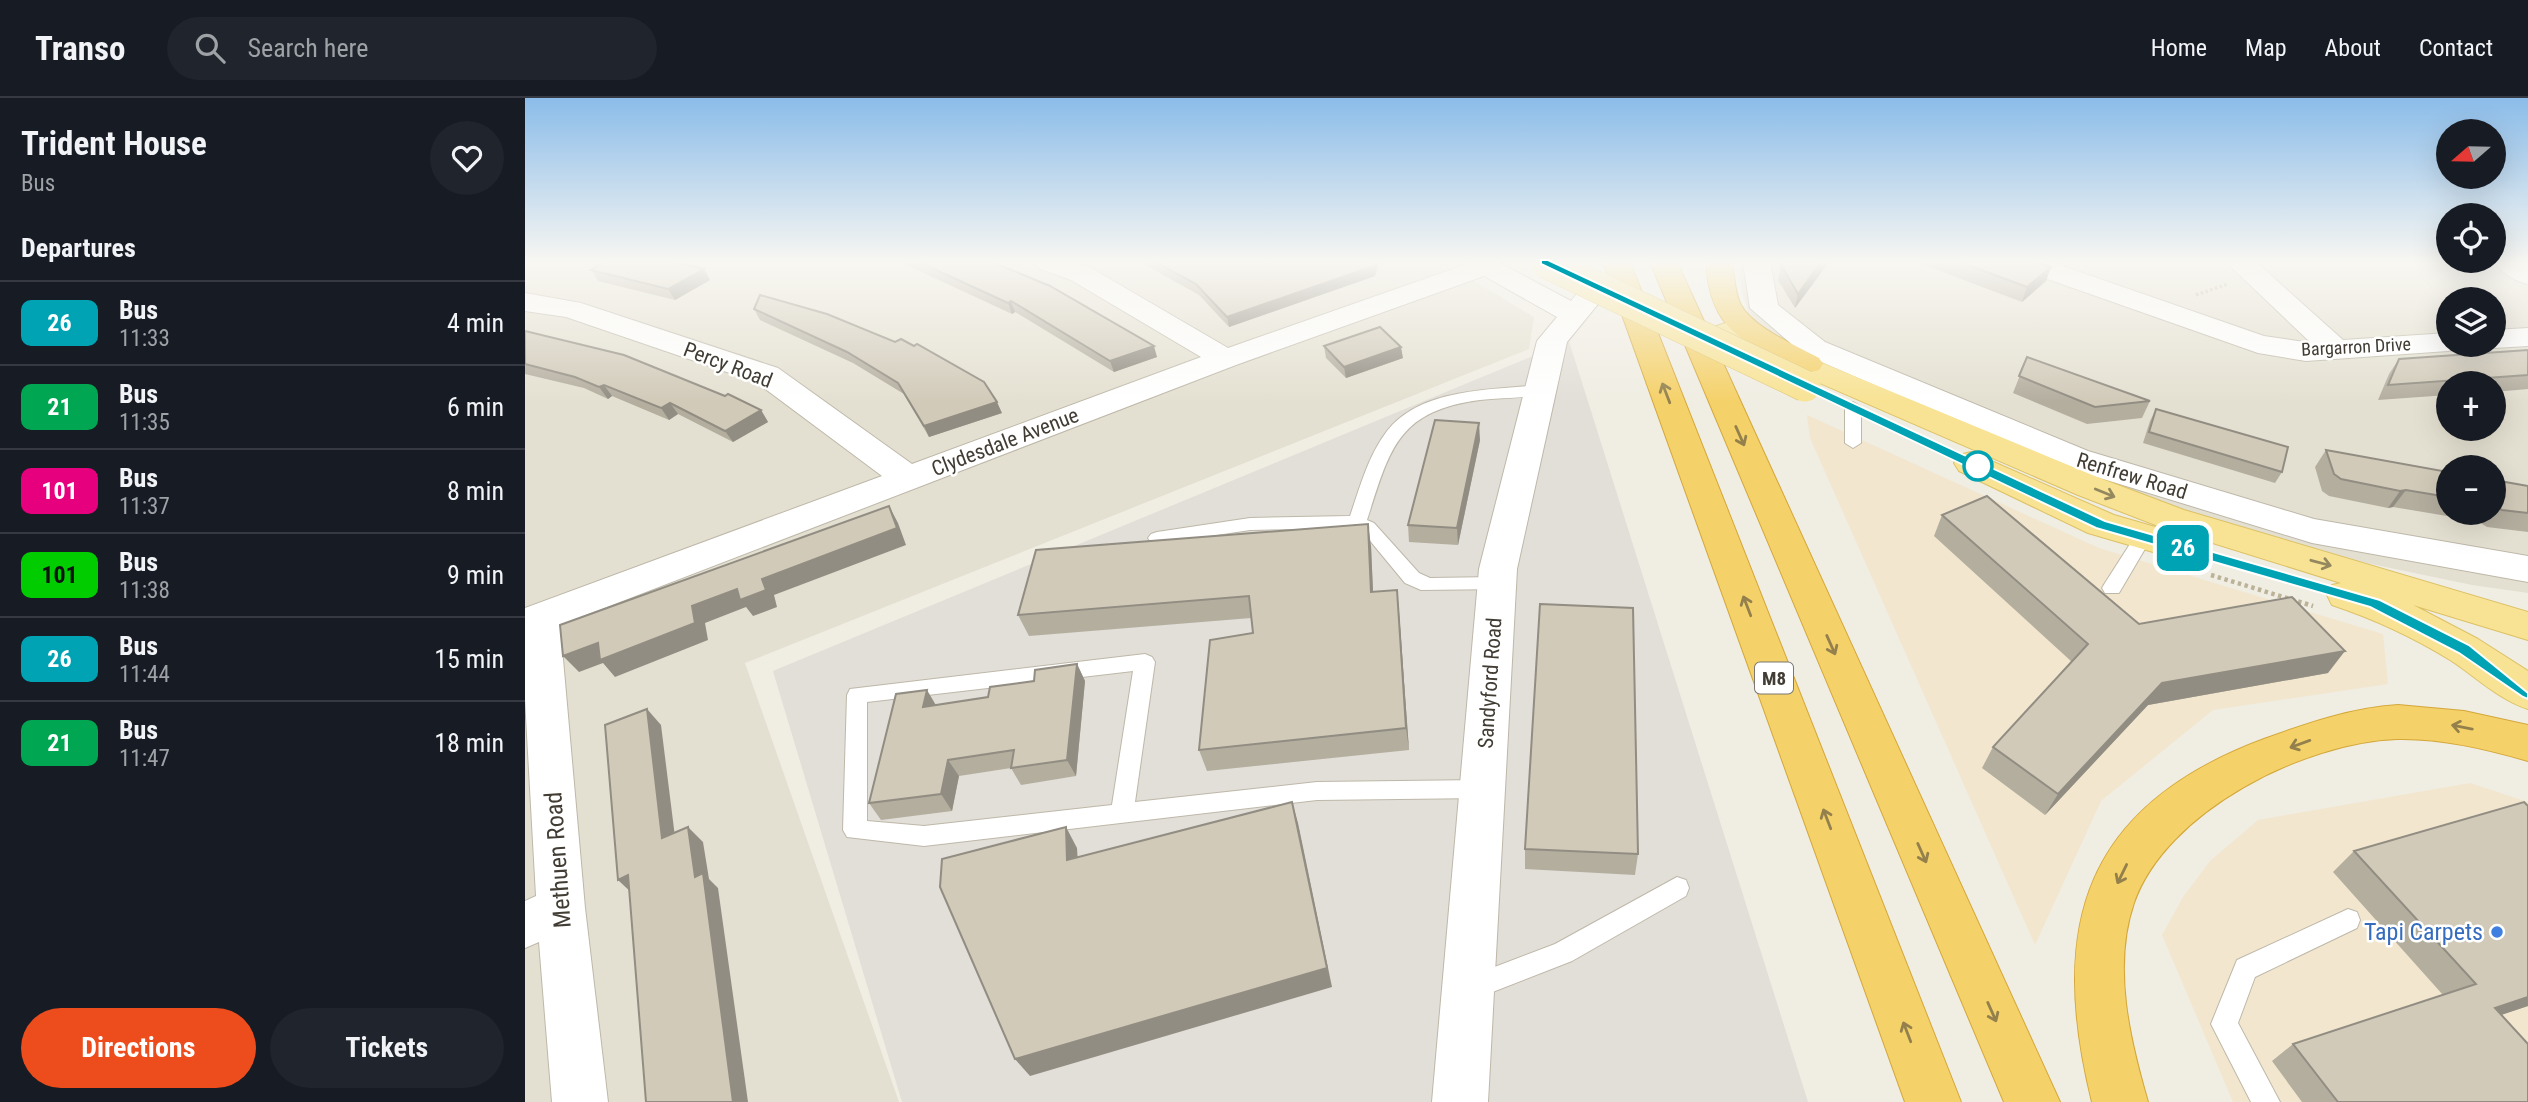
<!DOCTYPE html>
<meta charset="utf-8">
<style>
body{margin:0;font-family:"Roboto Condensed",sans-serif;background:#20242c;color:#f1f3f6;height:100vh;display:flex;flex-direction:column;font-size:26px;white-space:nowrap}
*{box-sizing:border-box;margin:0}
p{font-size:23px;color:#9ea1a6}
.icon{flex:none;width:38px;height:38px;fill:none;stroke:currentColor;stroke-width:2;stroke-linecap:round;stroke-linejoin:round}
.map{position:relative;flex:1;overflow:hidden}
.panel{display:flex;flex-direction:column;background:#171b24;width:525px}
.panel>*{flex:none}
.badge{padding:0 14px;border-radius:10px;font-size:24px;line-height:46px}
.needle{width:46px;rotate:250deg}
.fabs{position:absolute;left:1911px;top:21px;display:grid;gap:14px}
.fabs a{display:grid;place-items:center;width:70px;height:70px;border-radius:50%;background:#171b24;box-shadow:0 7px 28px #0002;font-size:35px}
.map>.badge{position:absolute;translate:-50% -50%;box-shadow:0 0 0 4px #fff}
h2{padding:0 21px;font-size:26px;line-height:63px}
.round{display:grid;place-items:center;flex:none;width:74px;height:74px;border-radius:37px;background:#20242c}
.head{display:flex;align-items:center;justify-content:space-between;height:119px;padding:0 21px}
h1{font-size:33px;font-weight:700;line-height:52px}
.primary-button{display:flex;gap:14px;margin-top:auto;padding:14px 21px}
.primary-button a{flex:1;height:80px;border-radius:42px;background:#ed4c1d;color:#fff;font-size:28px;font-weight:700;line-height:80px;text-align:center}
.primary-button a+a{background:#20242c;color:#f1f3f6}
ul{padding:0;list-style:none}
li{display:flex;align-items:center;gap:21px;height:84px;padding:0 21px;border-top:2px solid #363941}
li div{flex:1}
li b{display:block;font-size:26px}
li em{font-style:normal}
li .badge{min-width:77px;font-weight:700;text-align:center}
header{display:flex;align-items:center;gap:42px;box-sizing:border-box;height:98px;padding:0 35px;background:#171b24;border-bottom:2px solid #363941}
header strong{font-size:33px}
nav{display:flex;gap:38px;margin-inline-start:auto;font-size:24px}
.search{width:490px;height:63px;background:#20242c;display:flex;align-items:center;gap:18px;box-sizing:border-box;padding:0 24px;border-radius:38px;color:#9ea1a6;font-size:26px}
main{display:flex;flex:1;min-height:0}
.map>svg:first-child{display:block}
</style>
<header>
<strong>Transo</strong>
<div class="search"><svg class="icon" aria-label="search" viewBox="0 0 24 24"><circle cx="10" cy="10" r="6"/><path d="M15 15l6 6"/></svg>Search here</div>
<nav><a>Home</a><a>Map</a><a>About</a><a>Contact</a></nav>
</header>
<main>
<section class="panel">
<div class="head"><div><h1>Trident House</h1><p>Bus</p></div><a class="round"><svg class="icon" aria-label="heart" viewBox="0 0 24 24"><path d="M12 20l-8-8c-3-5 5-10 8-4 3-6 11-1 8 4z"/></svg></a></div>
<h2>Departures</h2>
<ul>
<li><span class="badge" style="background:#00a3b4;color:#fff">26</span><div><b>Bus</b><p>11:33</p></div><em>4 min</em></li>
<li><span class="badge" style="background:#00a651;color:#fff">21</span><div><b>Bus</b><p>11:35</p></div><em>6 min</em></li>
<li><span class="badge" style="background:#e6007e;color:#fff">101</span><div><b>Bus</b><p>11:37</p></div><em>8 min</em></li>
<li><span class="badge" style="background:#0c0;color:#111">101</span><div><b>Bus</b><p>11:38</p></div><em>9 min</em></li>
<li><span class="badge" style="background:#00a3b4;color:#fff">26</span><div><b>Bus</b><p>11:44</p></div><em>15 min</em></li>
<li><span class="badge" style="background:#00a651;color:#fff">21</span><div><b>Bus</b><p>11:47</p></div><em>18 min</em></li>
</ul>
<div class="primary-button"><a>Directions</a><a>Tickets</a></div>
</section>
<div class="map">
<svg width="2003" height="1004" viewBox="0 0 2003 1004">
<rect width="100%" height="100%" fill="#f0ede3"/>
<g fill="#e4e0d1" fill-rule="evenodd">
<path d="M0,164h918l91,55 -5,32 -784,314 154,439h-374z"/>
<path d="M1217,164h786v331l-56,-8 -120,-25 -111,-29 -95,-33 -51,-21 -337,-151 -10,-15 -5,-16 -4,-23zM1923,201h46v46h-46zM1923,285h46v46h-46zM1923,369h46v46h-46z"/>
</g>
<g fill="#f2e6ce">
<path d="M1282,317l292,133 284,86 5,50 -175,26 -112,91 -66,144 -225,-507z"/>
<path d="M1945,685l58,19v300h-295l-71,-167 21,-38 27,-36 48,-41z"/>
</g>
<path fill="#e2ded8" d="M1044,243l239,761h-906l-129,-431z"/>
<g fill="none" stroke-linecap="round" stroke-linejoin="round">
<defs>
<g id="lane">
<path d="M1015,287l6,2 2,3 -2,3c-21,6 -44,4 -66,7 -83,11 -90,49 -113,120l7,3 45,50 11,5 67,-1 7,2 2,5 -2,5 -83,1 -16,-7 -43,-52 -9,-3 -103,2 -93,14 -6,-2 -3,-4 3,-4 6,-2 93,-14 100,-2c10,-29 18,-60 37,-85 34,-43 103,-41 153,-46z"/>
<path d="M1328,304l8,5v36l-8,5 -8,-5v-36z"/>
<path d="M1618,433l6,2 3,4 -33,56h-14l-3,-5 3,-5 32,-50z"/>
<path d="M620,556l7,3 3,5 -20,140 182,-20 165,-2 8,2 3,7 -3,7 -8,2 -165,2 -393,46 -77,-9 -4,-7 4,-135 3,-6zM608,573l-21,134 -188,21 -57,-5v-119z"/>
<path d="M1152,779l9,3 3,8 -3,8 -114,65 -100,39 -9,-3 -4,-9 4,-9 92,-35z"/>
<path d="M1823,811l9,3 3,8 -3,8 -102,49 -17,46 42,79h-29l-40,-78 26,-64z"/>
</g>
<g id="street">
<path d="M509,164h39l18,6 137,80 239,-84 -1,-2h32l73,39c12,-14 17,-25 37,-20l4,6 -45,55 -50,227 -29,533h-56l47,-533 58,-228 20,-24 -73,-41 -248,89 -676,260 25,283 23,194h-56l-13,-160 -14,6v-47l11,-5 -11,-197v-91l357,-132 -126,-94 -190,-65 -41,-6v-18l56,10 197,65 134,96 289,-107 -130,-77 -33,-12z"/>
<path d="M1218,164h27l8,43 47,37 263,109 226,68 214,37v26l-216,-39 -248,-76 -261,-113 -53,-46z"/>
<path d="M1487,164h39l213,74 47,7 -85,-81h30l87,78 105,-7v12h13l-2,3 -11,3 -142,10 -48,-8 -242,-85z"/>
<path d="M1970,164h30l3,1v21c-13,-3 -27,-11 -33,-22z"/>
<path d="M2003,230v18l-34,2 -11,-3h11v-15z"/>
</g>
<g id="primary">
<path d="M1201,225l376,156 82,31 344,102v28l-115,-35 65,34 50,32v38c-29,-9 -53,-33 -78,-49 -37,-23 -76,-41 -118,-55l-5,-10 5,-10 9,-2 -183,-57 -80,-31 -362,-157 -5,-6 5,-6z"/>
<path d="M1446,354l143,63 93,27 5,9 -5,9 -13,4 -106,-31 -129,-62 -5,-8 5,-8z"/>
</g>
<g id="highway">
<path d="M1078,164h27l331,840h-56z"/>
<path d="M1125,164h27l383,840h-56z"/>
<path d="M1181,164h26c3,14 2,30 9,43 11,22 56,41 78,53l4,6 -4,6 -11,3 -11,-3c-54,-31 -87,-38 -91,-108z"/>
<path d="M1873,607l66,6 64,14v36c-42,-12 -87,-23 -131,-22 -92,3 -231,72 -263,164 -22,64 -4,137 14,199h-56c-44,-177 -8,-296 172,-363 44,-16 87,-31 134,-34z"/>
</g>
</defs>
<use href="#lane" stroke="#beb8a9" stroke-width="2"/>
<use href="#street" stroke="#beb8a9" stroke-width="2"/>
<use href="#primary" stroke="#dcc165" stroke-width="2"/>
<use href="#highway" stroke="#d3a73a" stroke-width="2"/>
<path stroke="#bcb298" stroke-width="3.5" stroke-dasharray="2.5 2.5" stroke-linecap="butt" d="M1671,197l32,-11"/>
<path stroke="#bcb298" stroke-width="4.5" stroke-dasharray="3.5 3.5" stroke-linecap="butt" d="M1686,477l102,31"/>
<use href="#lane" fill="#fff" fill-rule="evenodd"/>
<use href="#street" fill="#fff" fill-rule="evenodd"/>
<use href="#primary" fill="#f8e394" fill-rule="evenodd"/>
<use href="#highway" fill="#f5d169" fill-rule="evenodd"/>
<defs>
<path id="primary-bridge" d="M1022,165l258,123"/>
</defs>
<use href="#primary-bridge" stroke="#dcc165" stroke-width="32" stroke-linecap="butt"/>
<use href="#primary-bridge" stroke="#f8e394" stroke-width="31"/>
</g>
<g fill="#b4ae9f">
<path d="M375,164h92l165,95 -43,15 -99,-60 -3,2z"/>
<path d="M617,164h237l-4,14 -146,51 -30,-32 -57,-32z"/>
<path d="M1259,164h45l-34,46 -17,-28 3,-15z"/>
<path d="M1391,164h121l14,5 -5,14 -24,21z"/>
<path d="M179,171l6,11 -35,20 -77,-19 -7,-11z"/>
<path d="M229,211l248,104 -73,24 -25,-43 -51,-31 -93,-43z"/>
<path d="M0,233l236,79 7,12 -35,20 -55,-28 -9,6 -57,-24 -4,3 -24,-11 -59,-14z"/>
<path d="M799,248l79,12 -57,20 -20,-20z"/>
<path d="M2003,252v39l-34,3v-9h-46v12l-70,5 11,-26 10,-15z"/>
<path d="M1502,259l123,44 -8,17 -55,6 -74,-31z"/>
<path d="M1631,311l126,63 -7,11 -132,-40 7,-22z"/>
<path d="M955,342l-22,105 -49,-3 -1,-17z"/>
<path d="M1801,352l122,22v41h46v-33l34,6v46l-41,-5 -8,-5 -5,2 -15,-6 -66,-11 -5,1 -59,-12 -7,-5 -7,-24z"/>
<path d="M1417,417l197,109 189,49 -180,32 -103,110 -63,-47 11,-21 79,-85 -138,-126z"/>
<path d="M846,448l2,46 26,20 10,138 -202,21 -8,-21 54,-117 -2,-15 -222,18 -11,-21z"/>
<path d="M552,566l8,17 -9,95 -55,9 -10,-17 -52,8 -7,35 -71,9 -12,-17 67,-98 52,-8z"/>
<path d="M2003,708v200l-27,9 27,87h-226l-30,-41 21,-17 150,-49 -110,-123 21,-21z"/>
<path d="M1000,751l113,5 -3,21 -110,-6z"/>
</g>
<g fill="#928d82">
<path d="M850,164h4l-4,14 -146,51 -2,-10z"/>
<path d="M1296,164h8l-34,46 3,-14z"/>
<path d="M1526,169l-5,14 -24,21 5,-15z"/>
<path d="M179,171l6,11 -35,20 -7,-11z"/>
<path d="M486,203l4,11 -3,2 -4,-11z"/>
<path d="M629,248l3,11 -43,15 -4,-11z"/>
<path d="M876,249l2,11 -57,20 -2,-11z"/>
<path d="M79,287l8,11 -4,3 -9,-12z"/>
<path d="M472,304l5,11 -73,24 -5,-11z"/>
<path d="M145,305l8,11 -9,6 -8,-12z"/>
<path d="M236,312l7,12 -35,20 -8,-11z"/>
<path d="M954,325l1,17 -22,105 -1,-17z"/>
<path d="M1881,392l-13,17 -5,1 12,-17z"/>
<path d="M364,408l9,17 8,22 -132,50 3,12 -24,9 -7,-9 -41,16 3,17 -93,37 -12,-14 -24,9 -16,-16 199,-77z"/>
<path d="M1959,415h2l-7,9 -5,2z"/>
<path d="M843,426l3,22 3,68 -3,-22z"/>
<path d="M872,492l2,22 10,138 -3,-22z"/>
<path d="M1820,553l-17,22 -180,32 -103,110 13,-21 104,-111z"/>
<path d="M552,566l8,17 -9,95 -9,-16z"/>
<path d="M402,592l10,17h-14z"/>
<path d="M122,611l14,16 16,128 -15,-15z"/>
<path d="M423,662l11,16 -7,35 -11,-17z"/>
<path d="M767,704l6,21 34,164 -302,89 -15,-17z"/>
<path d="M163,729l15,15 6,37 9,9 30,214h-15l-38,-225z"/>
<path d="M541,729l11,21 2,32 -12,-20z"/>
<path d="M103,777l6,20 -16,-15z"/>
<path d="M2003,899v9l-60,20 27,-18z"/>
</g>
<g fill="#d1cab9" stroke="#928d82" stroke-width="2">
<path d="M79,164h70l30,7 -36,20 -77,-19z"/>
<path d="M394,164h73l58,24 104,60 -44,15 -99,-60 -3,2z"/>
<path d="M630,164h220l-1,4 -147,51 -31,-33z"/>
<path d="M1259,164h37l-23,32 -17,-29z"/>
<path d="M1435,164h77l14,5 -24,20z"/>
<path d="M235,197l67,19 68,28 6,-3 13,7 3,-2 67,38 13,20 -73,24 -26,-43 -51,-31 -93,-43z"/>
<path d="M855,229l21,20 -57,20 -20,-21z"/>
<path d="M0,233l99,24 101,41 3,-2 33,16 -36,21 -55,-28 -9,5 -57,-23 -5,2 -24,-10 -50,-13z"/>
<path d="M2003,252v25l-140,10 11,-26z"/>
<path d="M1502,259l123,44 -55,6 -76,-31z"/>
<path d="M1631,311l132,38 -6,25 -133,-40z"/>
<path d="M910,322l44,3 -22,105 -49,-3z"/>
<path d="M1801,352l122,22v25l-42,-7 -6,1 -59,-12 -7,-5z"/>
<path d="M1969,382l34,6v27l-26,-3 -8,-5z"/>
<path d="M1462,398l152,128 153,-27 53,54 -183,32 -104,111 -65,-47 95,-103 -146,-129z"/>
<path d="M364,408l8,22 -135,51 4,11 -26,10 -3,-11 -45,17 3,17 -95,37 -2,-17 -35,13 -3,-31z"/>
<path d="M843,426l3,68 26,-2 9,138 -207,22 11,-110 43,-7 -4,-37 -231,19 18,-65z"/>
<path d="M1015,506l93,4 5,246 -113,-5z"/>
<path d="M552,566l-10,96 -56,8 3,-18 -66,10 -7,34 -72,9 27,-109 31,-4 -4,17 65,-10 2,-10 44,-6 1,-11z"/>
<path d="M122,611l15,129 26,-11 7,50 8,-4 30,229h-87l-18,-227 -10,5 -13,-155z"/>
<path d="M767,704l35,166 -312,91 -75,-172 2,-28 124,-32 1,33z"/>
<path d="M1999,704l4,4v191l-33,11 33,36v58h-190l-45,-58 183,-60 -122,-133z"/>
</g>
<defs><path id="oneway-shaft" d="M-6 0H5M1.5-3L5.5 0L1.5 3" fill="none" stroke-width="1.6" stroke-linecap="round" stroke-linejoin="round" transform="scale(1.75)"/></defs>
<g stroke="#93804c">
<use href="#oneway-shaft" transform="translate(1141 295) rotate(-111)"/>
<use href="#oneway-shaft" transform="translate(1215 338) rotate(66)"/>
<use href="#oneway-shaft" transform="translate(1222 508) rotate(-111)"/>
<use href="#oneway-shaft" transform="translate(1306 547) rotate(66)"/>
<use href="#oneway-shaft" transform="translate(1937 629) rotate(-169)"/>
<use href="#oneway-shaft" transform="translate(1775 646) rotate(160)"/>
<use href="#oneway-shaft" transform="translate(1302 721) rotate(-111)"/>
<use href="#oneway-shaft" transform="translate(1397 755) rotate(66)"/>
<use href="#oneway-shaft" transform="translate(1597 776) rotate(116)"/>
<use href="#oneway-shaft" transform="translate(1467 914) rotate(66)"/>
<use href="#oneway-shaft" transform="translate(1382 934) rotate(-111)"/>
</g>
<g stroke="#94885f">
<use href="#oneway-shaft" transform="translate(1580 395) rotate(22)"/>
<use href="#oneway-shaft" transform="translate(1796 465) rotate(15)"/>
</g>
<linearGradient id="sky" x2="0" y2="1"><stop stop-color="#8bbce9"/><stop offset="0.54" stop-color="#f8f7f2"/><stop offset="1" stop-color="#f8f7f2" stop-opacity="0"/></linearGradient>
<rect width="2003" height="304" fill="url(#sky)"/>
<path fill="#00a3b4" stroke="#fff" stroke-width="2" d="M1016,162h7l557,261 275,79 89,45 59,48v6l-5,-2 -64,-44 -89,-46 -274,-79 -555,-264z"/>
<circle fill="#fff" stroke="#00a3b4" stroke-width="3.5" cx="1453" cy="368" r="14"/>
<circle fill="#3f7fe0" stroke="#fff" stroke-width="2.5" cx="1972" cy="834" r="7"/>
<g text-anchor="middle" stroke-width="5" stroke-linejoin="round" paint-order="stroke">
<g font-size="18" fill="#423d34" stroke="#fff">
<text transform="translate(1831 249) rotate(-3)" y="6">Bargarron Drive</text>
</g>
<rect fill="#fff" stroke="#7b7771" stroke-width="2" x="1230" y="564.5" width="38" height="31" rx="5"/>
<g font-size="19" font-weight="bold" fill="#423d34">
<text x="1249" y="587">M8</text>
</g>
<g font-size="21" fill="#423d34" stroke="#fff">
<text transform="translate(203 267) rotate(21)" y="7">Percy Road</text>
<text transform="translate(480 344) rotate(-21)" y="7">Clydesdale Avenue</text>
<text transform="translate(1607 378) rotate(17)" y="7">Renfrew Road</text>
<text transform="translate(965 585) rotate(-86)" y="7">Sandyford Road</text>
</g>
<g font-size="24" fill="#423d34" stroke="#fff">
<text transform="translate(33 762) rotate(-94)" y="8">Methuen Road</text>
</g>
<g font-size="24" fill="#366cbe" stroke="#fff" text-anchor="end">
<text x="1958" y="842">Tapi Carpets</text>
</g>
</g>
</svg>
<div class="fabs">
<a><svg class="needle" viewBox="-14 -14 28 28"><path d="M0-13l5 13h-10z" fill="#e53935"/><path d="M0 13l5-13h-10z" fill="#9ea1a6"/></svg></a>
<a><svg class="icon" aria-label="locate" viewBox="0 0 24 24"><circle cx="12" cy="12" r="6"/><path d="M12 2v4M12 18v4M2 12h4M18 12h4"/></svg></a>
<a><svg class="icon" aria-label="layers" viewBox="0 0 24 24"><path d="M12 4l9 5-9 5-9-5zM3 14l9 5 9-5"/></svg></a>
<a>+</a>
<a>−</a>
</div>
<b class="badge" style="left:1658px;top:450px;background:#00a3b4;color:#fff">26</b>
</div>
</main>
